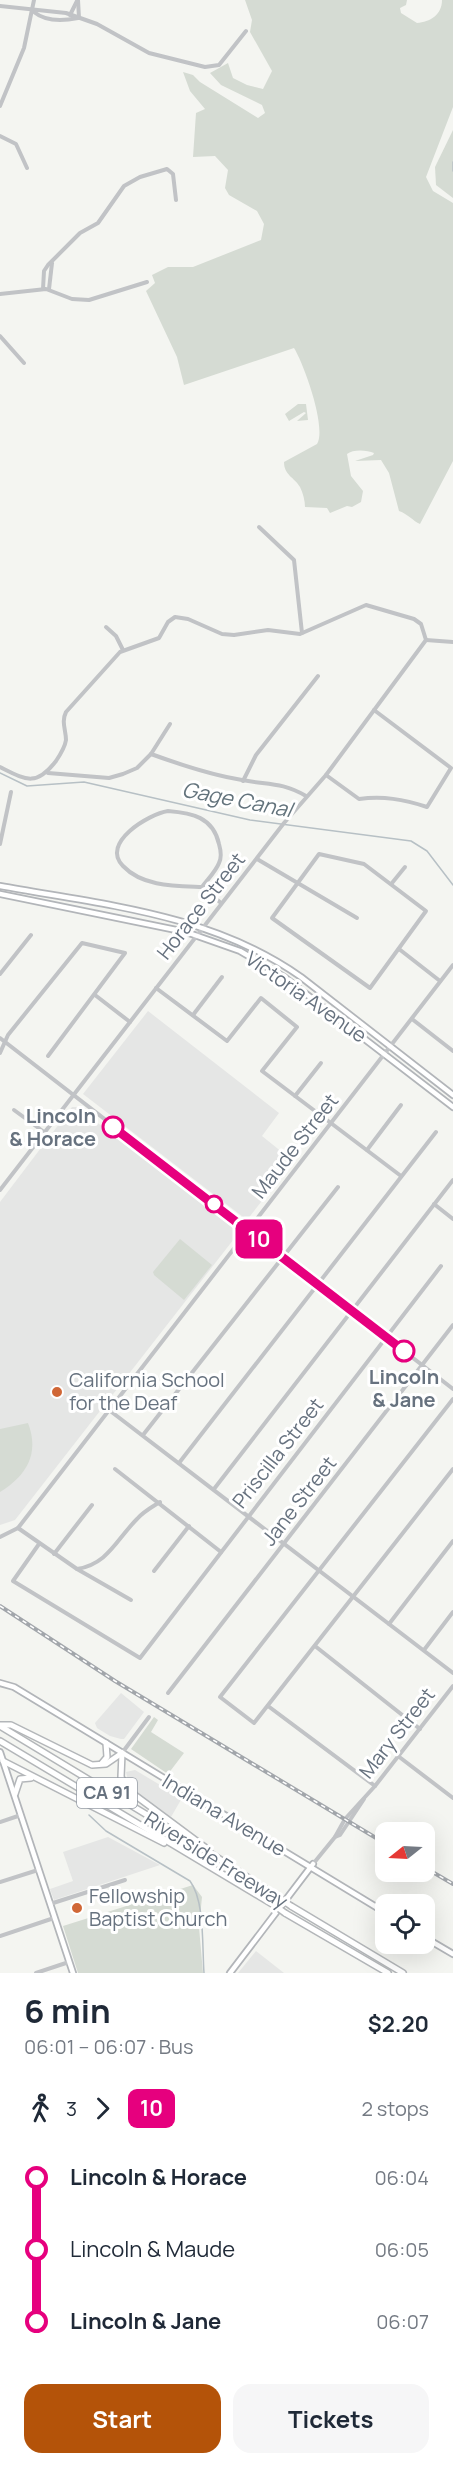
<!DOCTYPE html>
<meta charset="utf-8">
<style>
body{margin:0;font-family:Manrope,sans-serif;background:#f6f6f7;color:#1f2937;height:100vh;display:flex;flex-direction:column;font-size:22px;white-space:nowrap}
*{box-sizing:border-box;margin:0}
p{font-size:20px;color:#747a83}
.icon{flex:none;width:33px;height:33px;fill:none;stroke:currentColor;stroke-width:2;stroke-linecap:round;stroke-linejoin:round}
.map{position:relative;height:1973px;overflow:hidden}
.sheet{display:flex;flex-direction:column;background:#fff;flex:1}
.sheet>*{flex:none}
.badge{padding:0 12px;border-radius:9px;font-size:21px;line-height:39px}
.needle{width:39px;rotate:252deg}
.buttons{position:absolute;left:375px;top:1822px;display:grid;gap:12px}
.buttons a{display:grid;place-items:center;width:60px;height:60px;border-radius:12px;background:#fff;box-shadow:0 6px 24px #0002;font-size:30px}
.map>.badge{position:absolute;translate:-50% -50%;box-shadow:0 0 0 3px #fff}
.legs{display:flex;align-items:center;gap:9px;height:66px;padding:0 24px;font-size:20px}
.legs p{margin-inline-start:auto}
.headline{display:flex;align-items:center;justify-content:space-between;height:102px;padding:0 24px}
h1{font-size:33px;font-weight:700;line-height:45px}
.cta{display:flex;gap:12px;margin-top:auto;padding:12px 24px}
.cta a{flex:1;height:69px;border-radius:18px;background:#b45309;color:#fff;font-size:24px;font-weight:700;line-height:69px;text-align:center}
.cta a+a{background:#f6f6f7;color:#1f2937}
ul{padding:0 24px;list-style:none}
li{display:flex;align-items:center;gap:21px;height:72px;font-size:22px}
li i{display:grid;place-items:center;width:9px;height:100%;margin:0 8px;background:currentColor}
li i::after{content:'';width:15px;height:15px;margin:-8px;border:4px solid;border-radius:50%;background:#fff}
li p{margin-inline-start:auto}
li:first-child i{background:linear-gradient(#0000 50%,currentColor 0)}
li:last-child i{background:linear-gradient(currentColor 50%,#0000 0)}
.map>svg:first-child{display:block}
</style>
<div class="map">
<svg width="453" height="1973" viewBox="0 0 453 1973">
<rect width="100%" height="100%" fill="#f4f5f1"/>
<g fill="#e5e6e5">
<path d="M148,1011l131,102 -17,23 31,25 -46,59 -164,-126z"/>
<path d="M72,1107h5l159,123 1,5 -222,285 -15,5v-323z"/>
<path d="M121,1693l23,19 -20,27h-3l-11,-3 -13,-8 -2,-5z"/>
<path d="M135,1770l47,28 -11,19 -41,-28 -4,-17z"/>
<path d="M108,1837l52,28 -106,35 -4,-11 23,-8 -10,-29z"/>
<path d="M256,1951l28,22h-46z"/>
</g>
<g fill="#d5dbd3">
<path d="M245,0h162l-1,5 -6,3 1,5 16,10c13,-1 25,-8 25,-23h11v107l-27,70 7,14 20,12v258l-33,63c-7,-3 -12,-10 -21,-13l-10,-38 -8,-13 -26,1 18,-6 1,-2c-7,-3 -21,-4 -27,1l4,22 12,15 -2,11 -9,5 -5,-1 -17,7 -3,-5 -22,-1c0,-6 -2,-14 -5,-20 -6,-10 -16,-12 -16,-25l33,-18c10,-16 -13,-80 -23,-96l-110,37 -7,-28 -31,-66 9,-8 -3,-8 16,-8h25l68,-27 3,-16 -7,-13 -28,-16 -4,-7 3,-18 -13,-14 -22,1 3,-44 9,-4 -15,-18 -7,-19 10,3 7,7 58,36 7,-5 -3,-8 -41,-20 -11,-12 18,-10 5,15 14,7 16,4 9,-18 -22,-39 2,-12z"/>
<path d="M453,130v68l-17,-13 -1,-18z"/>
<path d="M298,404h8l2,16 -11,1 9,-8 -2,-1 -15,9 -4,-7z"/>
<path d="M180,1239l32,26 -28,35 -30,-25 -1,-3z"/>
<path d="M28,1423c12,31 -2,53 -28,69v-63z"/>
<path d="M154,1717l4,3 -7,12 33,21 -16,21 -37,-25z"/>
<path d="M193,1885l9,12 -3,30 4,46h-125l-15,-47z"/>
</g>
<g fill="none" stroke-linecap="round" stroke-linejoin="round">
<g stroke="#b7c0c5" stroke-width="1.5">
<path d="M453,162v9"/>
<path d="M0,773l27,13 57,-4 166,38 161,21 16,10 26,34"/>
<path d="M89,1815l17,16 84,50c15,20 12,65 14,92"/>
</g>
<defs>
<g id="major">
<path d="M0,886c105,19 212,28 301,91l152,118"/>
<path d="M0,894l186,38 54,19 44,26 169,130"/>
<path d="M0,1683l14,4 372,226"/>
<path d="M0,1752l73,221"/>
<path d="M424,1937l29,17"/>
<path d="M230,1973l83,-109"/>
</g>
<g id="highway">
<path d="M0,1725h11l81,40 14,-1 16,-11"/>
<path d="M0,1726l215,130 64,42"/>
<path d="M0,1741l274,164"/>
<path d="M122,1753l-1,24 7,13 78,58"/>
<path d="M3,1761l161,82"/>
<path d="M102,1763l5,-6 -1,-14"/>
<path d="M15,1794l5,-15 11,-1"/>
<path d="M291,1906l112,67"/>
<path d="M285,1913l103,60"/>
</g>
</defs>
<use href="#major" stroke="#b2b5b9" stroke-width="8"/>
<use href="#highway" stroke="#b3b6b9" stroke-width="8"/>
<g stroke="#c1c3c6" stroke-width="4">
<path d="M78,0l1,18"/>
<path d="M0,6l66,7 31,11 52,29 56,14 14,-2 27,-34"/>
<path d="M34,12c12,10 29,9 44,6"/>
<path d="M70,15l7,-14"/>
<path d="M0,106l24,-58 10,-48"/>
<path d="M0,136l16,8 11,24"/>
<path d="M43,289l1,-18 4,-6 32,-32 18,-10 26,-37 16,-9 27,-8 6,5 3,26"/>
<path d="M49,289l3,-26"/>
<path d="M0,294l46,-5 26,10 17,1 58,-18"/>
<path d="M0,336l24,27"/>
<path d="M259,527l35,33 8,73"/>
<path d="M106,627l10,9 7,14"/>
<path d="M426,640l27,2"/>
<path d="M151,754c30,11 60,21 91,26 26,5 40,2 64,16"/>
<path d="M0,767c26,13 36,20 56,-6 4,-6 9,-14 10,-21 0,-10 -5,-18 0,-28l54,-60 39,-14 9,-16 7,-5 13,2 34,15 12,1 34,-5 32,4 66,-29 48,14 7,5 5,16"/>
<path d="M48,773l61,5 14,-4 14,-6 14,-14 19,-30"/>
<path d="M326,775l33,24c24,-3 44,0 68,8l24,-39 -77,-58"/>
<path d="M243,781l13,-26 62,-79"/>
<path d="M168,811c24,2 45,6 51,33 2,7 3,13 0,19 -3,8 -11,16 -17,24 -26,-1 -59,0 -79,-21 -23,-23 26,-52 45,-55z"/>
<path d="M0,844l11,-52"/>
<path d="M319,854l45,10 62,47 -56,77 -98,-70z"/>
<path d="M257,859l100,59"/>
<path d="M392,883l13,-16"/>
<path d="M202,887l19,16"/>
<path d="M399,949l41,32"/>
<path d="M0,974l31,-39"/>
<path d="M156,988l71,53 34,-43 36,29 -35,44 139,105"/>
<path d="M95,995l35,27"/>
<path d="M193,1015l29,-38"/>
<path d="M412,1019l41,32"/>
<path d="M0,1038l453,351"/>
<path d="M0,1053l8,-18 74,-92 43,10 -77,103"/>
<path d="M295,1096l26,-33"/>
<path d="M14,1110l30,22"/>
<path d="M367,1150l34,-45"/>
<path d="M0,1190l284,-367 42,-48 100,-135"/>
<path d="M434,1204l19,15"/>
<path d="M453,1399l-233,298 34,26 199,-254"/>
<path d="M109,1410l344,263"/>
<path d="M143,1435l195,-248"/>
<path d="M179,1463l257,-331"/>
<path d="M115,1469l106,83"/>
<path d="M214,1489l239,-309"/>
<path d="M18,1528l59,41 54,31"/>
<path d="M0,1537l18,-9 435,-563"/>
<path d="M39,1544l-26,37 127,77 301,-392"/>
<path d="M54,1554l38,-49"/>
<path d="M77,1569c31,-5 39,-29 60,-50 6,-7 15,-12 23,-17"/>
<path d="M154,1571l35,-45"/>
<path d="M389,1624l64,-83"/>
<path d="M315,1646l105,83"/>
<path d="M424,1650l29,-38"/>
<path d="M168,1693l285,-368"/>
<path d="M268,1706l107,80"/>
<path d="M122,1753l27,-36"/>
<path d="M398,1756l55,42"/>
<path d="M0,1822l21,-7"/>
<path d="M335,1837l10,-18 30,-33 78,-100"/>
<path d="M313,1864l22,-27 5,-2 24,-36"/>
<path d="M0,1882l38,-12"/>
<path d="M50,1904l75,-24"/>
<path d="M0,1936l54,-18"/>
<path d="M36,1973l33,-11"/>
</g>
<use href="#major" stroke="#fff" stroke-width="4.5"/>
<use href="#highway" stroke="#fff" stroke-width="5"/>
<defs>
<g id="rail">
<path d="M0,1606l115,75 271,163"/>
<path d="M424,1867l29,17"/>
</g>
</defs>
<use href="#rail" stroke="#a2a6ab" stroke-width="4"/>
<use href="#rail" stroke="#fff" stroke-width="1.5" stroke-dasharray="4.5" stroke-linecap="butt"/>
<defs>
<g id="highway-bridge">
<path d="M279,1898l12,8"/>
<path d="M274,1905l11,8"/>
</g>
</defs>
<use href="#highway-bridge" stroke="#b3b6b9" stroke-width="8" stroke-linecap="butt"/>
<use href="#highway-bridge" stroke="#fff" stroke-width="5"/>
</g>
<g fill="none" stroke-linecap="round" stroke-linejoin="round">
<defs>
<path id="line-1" d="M113,1127l291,224"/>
</defs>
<use href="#line-1" stroke="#fff" stroke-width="14"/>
<use href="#line-1" stroke="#e6007e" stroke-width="9"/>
</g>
<g fill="#fff" stroke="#e6007e" stroke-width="3">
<circle cx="113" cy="1127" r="10"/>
<circle cx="214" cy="1204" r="8"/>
<circle cx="404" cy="1351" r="10"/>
</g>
<g fill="#d06736" stroke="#fff" stroke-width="2">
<circle cx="57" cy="1392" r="6"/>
<circle cx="77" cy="1908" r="6"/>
</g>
<g text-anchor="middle" stroke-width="6" stroke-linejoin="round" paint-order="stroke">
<rect fill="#fff" stroke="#959ca5" stroke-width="1.5" x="77" y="1778" width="60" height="30" rx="4.5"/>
<g font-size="18" font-weight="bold" fill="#67727f">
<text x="107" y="1799">CA 91</text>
</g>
<g font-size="20" fill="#67727f" stroke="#fff">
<text transform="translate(201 906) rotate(-52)" y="7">Horace Street</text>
<text transform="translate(306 997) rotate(35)" y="7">Victoria Avenue</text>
<text transform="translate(295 1146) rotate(-52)" y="7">Maude Street</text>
<text transform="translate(278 1453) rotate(-52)" y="7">Priscilla Street</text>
<text transform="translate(299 1501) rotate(-52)" y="7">Jane Street</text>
<text transform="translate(397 1733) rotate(-52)" y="7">Mary Street</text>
<text transform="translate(224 1815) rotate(31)" y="7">Indiana Avenue</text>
<text transform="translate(216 1860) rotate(32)" y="7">Riverside Freeway</text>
</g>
<g font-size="20" font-weight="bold" fill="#67727f" stroke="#fff" text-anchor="end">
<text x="96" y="1123">Lincoln<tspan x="96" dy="23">&amp; Horace</tspan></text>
<text x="404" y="1384" text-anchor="middle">Lincoln<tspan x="404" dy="23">&amp; Jane</tspan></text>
</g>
<g font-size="20" fill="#67727f" stroke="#fff" text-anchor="start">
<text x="69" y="1387">California School<tspan x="69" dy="23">for the Deaf</tspan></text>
<text x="89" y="1903">Fellowship<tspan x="89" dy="23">Baptist Church</tspan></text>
</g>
<g font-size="21" font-style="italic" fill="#63737c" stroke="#fff">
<text transform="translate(237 800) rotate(11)" y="7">Gage Canal</text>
</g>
</g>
</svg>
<div class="buttons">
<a><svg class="needle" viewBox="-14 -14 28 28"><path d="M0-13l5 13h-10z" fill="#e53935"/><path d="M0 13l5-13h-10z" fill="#747a83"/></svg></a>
<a><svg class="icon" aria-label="locate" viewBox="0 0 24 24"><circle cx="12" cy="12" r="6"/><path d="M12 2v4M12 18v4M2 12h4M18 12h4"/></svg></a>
</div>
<b class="badge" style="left:259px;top:1239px;background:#e6007e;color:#fff">10</b>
</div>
<section class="sheet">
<div class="headline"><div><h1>6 min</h1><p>06:01 – 06:07 · Bus</p></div><b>$2.20</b></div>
<div class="legs"><svg class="icon" aria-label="walk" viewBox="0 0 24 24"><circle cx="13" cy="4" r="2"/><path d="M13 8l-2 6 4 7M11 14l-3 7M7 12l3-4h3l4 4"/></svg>3<svg class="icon" aria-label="forward" viewBox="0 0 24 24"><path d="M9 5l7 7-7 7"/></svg><b class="badge" style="background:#e6007e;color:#fff">10</b><p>2 stops</p></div>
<ul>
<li><i style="color:#e6007e"></i><b>Lincoln &amp; Horace</b><p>06:04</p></li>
<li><i style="color:#e6007e"></i><span>Lincoln &amp; Maude</span><p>06:05</p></li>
<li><i style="color:#e6007e"></i><b>Lincoln &amp; Jane</b><p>06:07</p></li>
</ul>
<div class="cta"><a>Start</a><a>Tickets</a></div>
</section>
